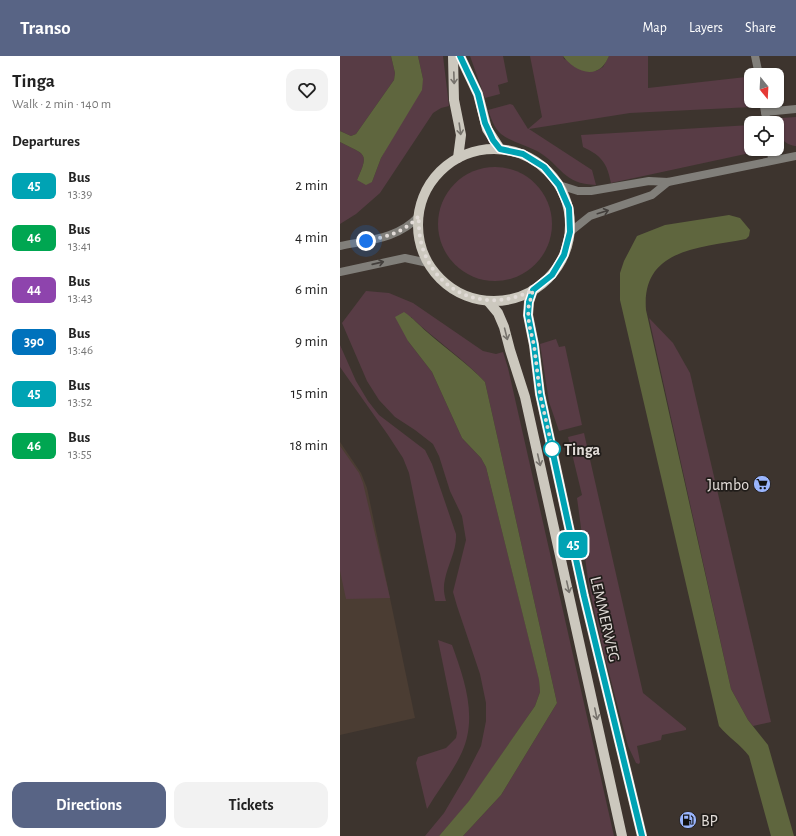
<!DOCTYPE html>
<meta charset="utf-8">
<style>
:root{--surface:#fff;--page:#f2f2f2;--text:#222;--muted:#767676;--accent:#586485}
body{margin:0;font-family:"Alegreya Sans",sans-serif;background:var(--page);color:var(--text);height:100vh;display:flex;flex-direction:column;font-size:15px;white-space:nowrap}
*{box-sizing:border-box;margin:0}
p{font-size:13px;color:var(--muted)}
.icon{flex:none;width:22px;height:22px;fill:none;stroke:currentColor;stroke-width:2;stroke-linecap:round;stroke-linejoin:round}
.map{position:relative;flex:1;overflow:hidden}
.panel{display:flex;flex-direction:column;background:var(--surface);width:340px}
.panel>*{flex:none}
.badge{padding:0 8px;border-radius:6px;font-size:14px;line-height:26px}
.needle{width:26px;rotate:162deg}
.fabs{position:absolute;left:404px;top:12px;display:grid;gap:8px}
.fabs a{display:grid;place-items:center;width:40px;height:40px;border-radius:8px;background:var(--surface);box-shadow:0 1px 3px #0004;font-size:20px}
.you{position:absolute;width:20px;height:20px;margin:-10px;border:3px solid #fff;border-radius:50%;background:#1a73e8;box-shadow:0 0 0 6px #1a73e833}
.map>.badge{position:absolute;translate:-50% -50%;box-shadow:0 0 0 2px #fff}
h2{padding:0 12px;font-size:15px;line-height:36px}
.round{display:grid;place-items:center;flex:none;width:42px;height:42px;border-radius:12px;background:var(--page)}
.overview{display:flex;align-items:center;justify-content:space-between;height:68px;padding:0 12px}
h1{font-size:19px;font-weight:700;line-height:30px}
.action{display:flex;gap:8px;margin-top:auto;padding:8px 12px}
.action a{flex:1;height:46px;border-radius:12px;background:var(--accent);color:#fff;font-size:16px;font-weight:700;line-height:46px;text-align:center}
.action a+a{background:var(--page);color:var(--text)}
ul{padding:0;list-style:none}
li{display:flex;align-items:center;gap:12px;height:52px;padding:0 12px}
li div{flex:1}
li b{display:block;font-size:15px}
li em{font-style:normal}
li .badge{min-width:44px;font-weight:700;text-align:center}
header{display:flex;align-items:center;gap:24px;box-sizing:border-box;height:56px;padding:0 20px;background:var(--accent);color:#fff}
header strong{font-size:19px}
nav{display:flex;gap:22px;margin-inline-start:auto;font-size:14px}
main{display:flex;flex:1;min-height:0}
.map>svg:first-child{display:block}
</style>
<header>
<strong>Transo</strong>
<nav><a>Map</a><a>Layers</a><a>Share</a></nav>
</header>
<main>
<section class="panel">
<div class="overview"><div><h1>Tinga</h1><p>Walk · 2 min · 140 m</p></div><a class="round"><svg class="icon" aria-label="heart" viewBox="0 0 24 24"><path d="M12 20l-8-8c-3-5 5-10 8-4 3-6 11-1 8 4z"/></svg></a></div>
<h2>Departures</h2>
<ul>
<li><span class="badge" style="background:#00a3b4;color:#fff">45</span><div><b>Bus</b><p>13:39</p></div><em>2 min</em></li>
<li><span class="badge" style="background:#00a651;color:#fff">46</span><div><b>Bus</b><p>13:41</p></div><em>4 min</em></li>
<li><span class="badge" style="background:#8e44ad;color:#fff">44</span><div><b>Bus</b><p>13:43</p></div><em>6 min</em></li>
<li><span class="badge" style="background:#0072bc;color:#fff">390</span><div><b>Bus</b><p>13:46</p></div><em>9 min</em></li>
<li><span class="badge" style="background:#00a3b4;color:#fff">45</span><div><b>Bus</b><p>13:52</p></div><em>15 min</em></li>
<li><span class="badge" style="background:#00a651;color:#fff">46</span><div><b>Bus</b><p>13:55</p></div><em>18 min</em></li>
</ul>
<div class="action"><a>Directions</a><a>Tickets</a></div>
</section>
<div class="map">
<svg width="456" height="780" viewBox="0 0 456 780">
<rect width="100%" height="100%" fill="#3d342e"/>
<!-- built -->
<path fill="#4b3d33" d="M0 386 21 417 27 432 75 662 0 679Z"/>
<!-- green -->
<g fill="#583c45">
<path d="M0 0H51L55 17 54 24 16 78 11 80 0 75Z"/>
<path d="M78 0H103L109 50 101 52 93 57 40 137 16 158 0 168V86C25 99 30 96 17 124L32 126 41 102 83 23Z"/>
<path d="M130 0H163L168 26 158 29 160 38 145 42Z"/>
<path d="M190 0H223L224 3 256 15 263 11 269 0H308V32L406 21 412 51 290 57 189 73 252 114 256 129C222 128 222 109 197 95 185 89 171 86 161 78 154 72 151 62 148 54L170 48 173 49 188 73 202 61Z"/>
<path d="M456 61V90H455C442 88 434 76 438 64L442 62Z"/>
<path d="M411 69V93H416L410 97 271 127C267 107 262 100 243 91L241 79Z"/>
<circle cx="155" cy="168" r="57"/>
<path d="M26 235 49 237 73 247 143 295 156 298 163 296 168 312 274 780H123L161 739 217 647 145 326C123 302 95 284 71 261L68 285 92 316 122 382 141 402 146 411 199 623 200 636 195 650 129 746 99 780H85L104 757 124 723 141 690 146 665V647L140 618 117 550 113 536 126 484 122 460 110 435 99 400 93 388 75 374 55 361 39 344 27 325 2 267Z"/>
<path d="M309 262 333 287 350 317 431 666 413 670 408 664 391 633Z"/>
<path d="M216 283 219 291 225 290 242 369 219 375 209 346 200 288Z"/>
<path d="M0 289 16 325 28 345 39 359 85 394 92 408 116 478C117 494 108 508 105 523 103 531 104 538 106 545H95L69 417 63 402 48 379 0 311Z"/>
<path d="M244 377 303 637 346 672V674L322 679 321 684 297 690 300 706 299 708 296 707 288 690 263 594 249 531 237 442 242 439 228 381Z"/>
<path d="M0 390 19 417 23 427 50 542 6 543 0 515Z"/>
<path d="M98 584 112 589C124 622 138 661 122 696 113 716 98 734 87 753L76 707 78 701 106 692 116 682 117 677Z"/>
</g>
<!-- water -->
<g fill="#5f663e">
<path d="M51 0H78L83 23 82 34 41 102 32 126 26 129 17 124C30 96 25 99 0 86V75L11 80 16 78 54 24 55 17Z"/>
<path d="M223 0H269C267 4 265 8 262 11 249 23 231 11 223 0Z"/>
<path d="M389 159 400 162 410 174 409 180 406 183C361 192 301 192 306 254L391 633 408 664 428 689 454 780H431L409 700C401 689 388 681 379 670L280 244V217L284 205 297 180 325 169Z"/>
<path d="M64 256C73 262 79 269 87 276 106 293 127 307 145 326L217 647 161 739 123 780H99L129 745 195 650 200 636 199 624 146 411 141 402 122 382 92 316 68 285 55 261Z"/>
</g>
<g fill="none" stroke-linecap="round" stroke-linejoin="round">
<!-- minor -->
<g stroke="#817f7a" stroke-width="8">
<path d="M415 0 419 19"/>
<path d="M423 45 427 67"/>
<path d="M425 56 456 53"/>
<path d="M431 93 432 104"/>
</g>
<!-- tertiary -->
<g stroke="#817f7a" stroke-width="8">
<path d="M219 129 238 135H251L309 125 328 126 456 100"/>
<path d="M230 176 250 160 312 139 328 126"/>
<path d="M0 190C29 184 58 183 79 160"/>
<path d="M0 216 65 202 88 207"/>
</g>
<!-- primary -->
<g stroke="#ccc8be" stroke-width="10">
<path d="M113 0 114 44 121 79 118 102"/>
<path d="M120 0 138 38 147 73 160 93"/>
<circle cx="154" cy="169" r="76"/>
<path d="M193 234 189 246 188 259 194 289 200 338 244 540 302 780"/>
<path d="M148 245 158 257 164 271 170 294 185 341 282 780"/>
</g>
</g>
<!-- one-way arrows -->
<defs><path id="oneway-shaft" d="M-6 0H5M1.5-3L5.5 0L1.5 3" fill="none" stroke-width="1.6" stroke-linecap="round" stroke-linejoin="round"/></defs>
<g stroke="#76726c">
<use href="#oneway-shaft" transform="translate(114 22) rotate(88)"/>
<use href="#oneway-shaft" transform="translate(120 73) rotate(82)"/>
<use href="#oneway-shaft" transform="translate(166 278) rotate(76)"/>
<use href="#oneway-shaft" transform="translate(199 404) rotate(77)"/>
<use href="#oneway-shaft" transform="translate(228 531) rotate(77)"/>
<use href="#oneway-shaft" transform="translate(256 658) rotate(78)"/>
</g>
<g stroke="#433f3c">
<use href="#oneway-shaft" transform="translate(263 156) rotate(-17)"/>
<use href="#oneway-shaft" transform="translate(38 207) rotate(-13)"/>
</g>
<g fill="none" stroke-linecap="round" stroke-linejoin="round">
<defs>
<path id="line" d="M120 0 138 38 145 67 153 84 160 93 183 98 204 111 219 129 229 152 230 176 224 199 212 219 193 234 189 246 188 259 194 289 200 338 244 540 302 780"/>
</defs>
<!-- line casing -->
<use href="#line" stroke="#fff" stroke-width="9"/>
<!-- line -->
<use href="#line" stroke="#00a3b4" stroke-width="6"/>
<!-- walk -->
<path stroke="#e2dcd8" stroke-width="4" stroke-dasharray="0 7.2" d="M26 185C48 180 63 177 79 160 75 225 136 264 193 234L188 253 189 268 194 289 200 338 214 400 212 393"/>
</g>
<!-- icons -->
<defs>
<symbol id="supermarket-disc" viewBox="-11 -11 22 22"><circle r="9.5" fill="#9ab5fd" stroke="#211d1a"/><path d="M-6-5.5h2.5l.6 2H6L4.5 2H-2.5L-4.4-4H-6ZM-1.5 3.2a1.3 1.3 0 1 0 .1 0ZM3 3.2a1.3 1.3 0 1 0 .1 0Z" fill="#111"/></symbol>
<symbol id="fuel-disc" viewBox="-11 -11 22 22"><circle r="9.5" fill="#9ab5fd" stroke="#211d1a"/><path d="M-5.5-6h7V0h2V4h1.3V-2.5L3-4.5l.8-.8L6-3V5H2.5V1h-1V6h-7ZM-4.2-4.7v3.2H.2V-4.7Z" fill="#111"/></symbol>
</defs>
<g fill-rule="evenodd">
<use href="#supermarket-disc" x="412" y="418" width="20" height="20"/>
<use href="#fuel-disc" x="338" y="754" width="20" height="20"/>
</g>
<!-- markers -->
<circle fill="#fff" stroke="#00a3b4" stroke-width="2" cx="212" cy="393" r="8"/>
<g text-anchor="middle" stroke-width="3.5" stroke-linejoin="round" paint-order="stroke">
<!-- stop labels -->
<g font-size="16" font-weight="bold" fill="#e2dcd8" stroke="#211d1a" text-anchor="start">
<text x="224" y="399">Tinga</text>
</g>
<!-- poi labels -->
<g font-size="16" fill="#e2dcd8" stroke="#211d1a" text-anchor="end">
<text x="409" y="434">Jumbo</text>
<text x="361" y="770" text-anchor="start">BP</text>
</g>
<!-- street labels -->
<g font-size="16" fill="#e2dcd8" stroke="#211d1a">
<text transform="translate(266 563) rotate(77)" y="6">LEMMERWEG</text>
</g>
</g>
</svg>
<div class="fabs">
<a><svg class="needle" viewBox="-14 -14 28 28"><path d="M0-13l5 13h-10z" fill="#e53935"/><path d="M0 13l5-13h-10z" fill="#767676"/></svg></a>
<a><svg class="icon" aria-label="locate" viewBox="0 0 24 24"><circle cx="12" cy="12" r="6"/><path d="M12 2v4M12 18v4M2 12h4M18 12h4"/></svg></a>
</div>
<div class="you" style="left:26px;top:185px"></div>
<b class="badge" style="left:233px;top:489px;background:#00a3b4;color:#fff">45</b>
</div>
</main>
